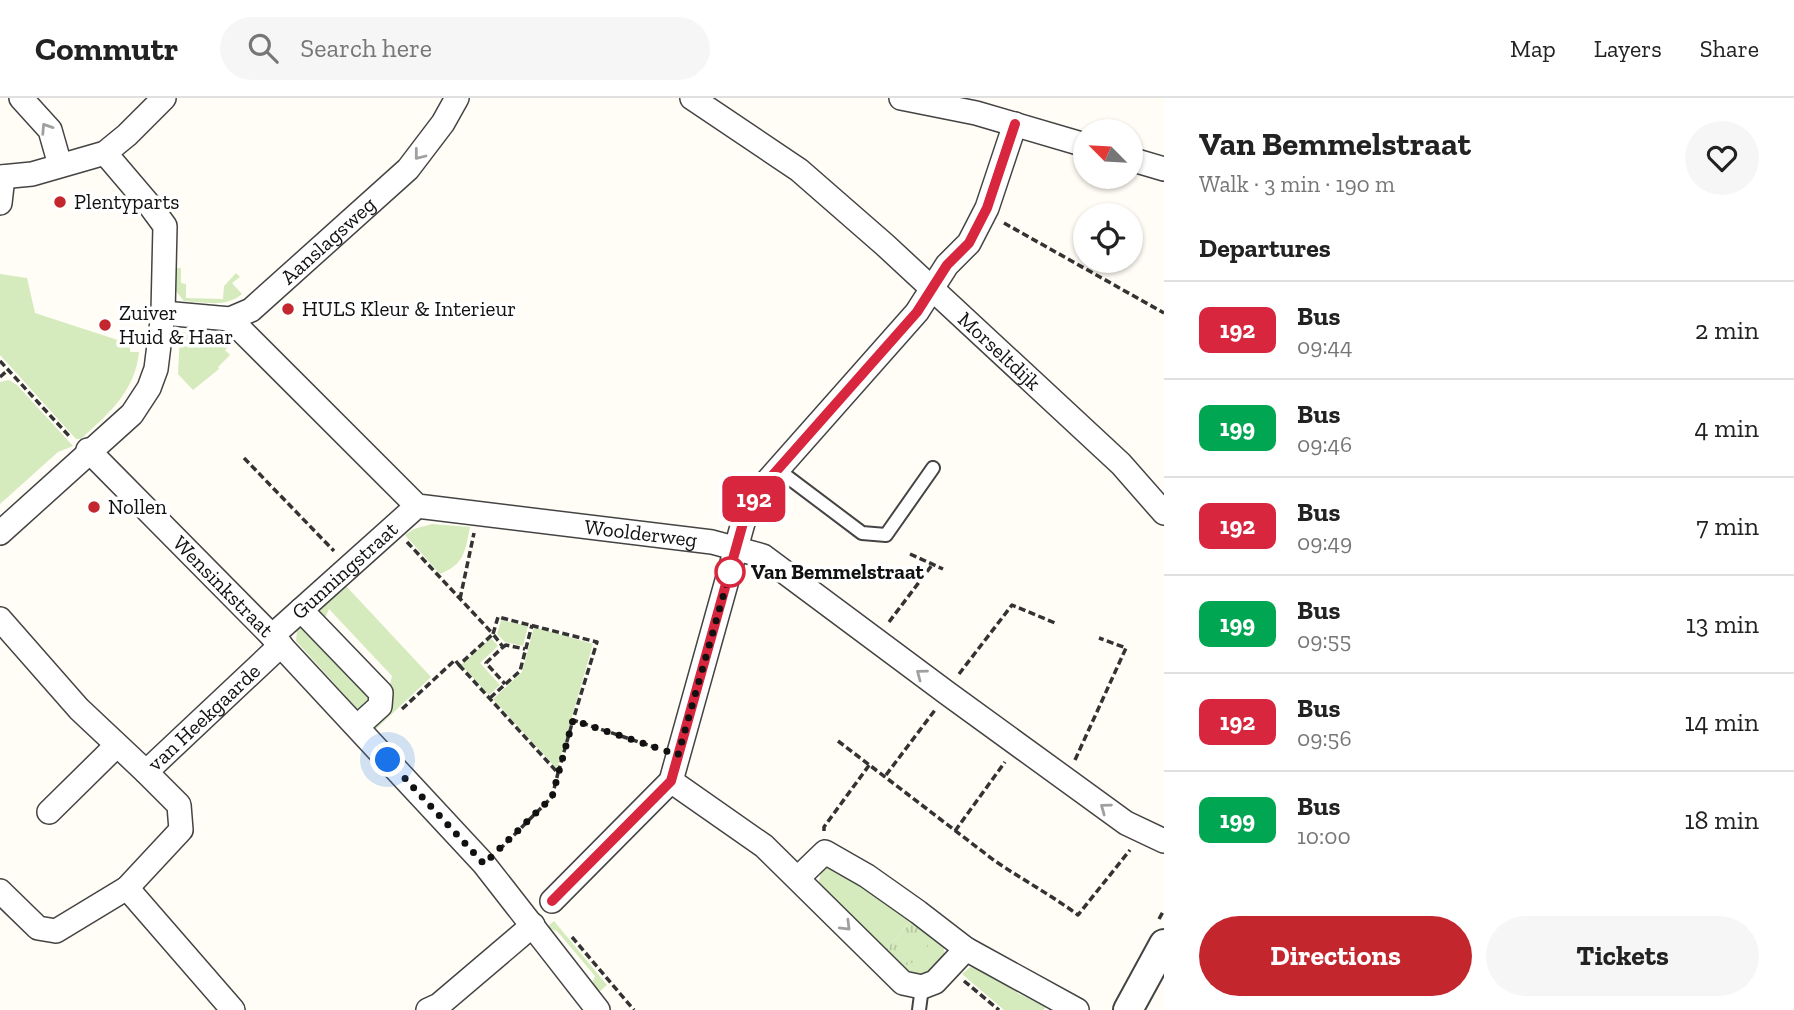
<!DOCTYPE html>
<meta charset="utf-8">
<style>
:root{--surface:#fff;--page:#f6f6f6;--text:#222;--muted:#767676;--line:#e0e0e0;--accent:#c4262e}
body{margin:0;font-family:"Zilla Slab",serif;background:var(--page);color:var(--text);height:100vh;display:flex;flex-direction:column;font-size:26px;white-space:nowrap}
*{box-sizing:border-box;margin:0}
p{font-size:23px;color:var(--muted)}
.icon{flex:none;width:38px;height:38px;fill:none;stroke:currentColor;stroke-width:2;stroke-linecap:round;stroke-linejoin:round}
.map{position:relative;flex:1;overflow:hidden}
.side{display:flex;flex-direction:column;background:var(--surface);width:630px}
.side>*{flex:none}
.badge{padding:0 14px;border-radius:10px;font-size:24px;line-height:46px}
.needle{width:46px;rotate:294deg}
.fabs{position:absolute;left:1073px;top:21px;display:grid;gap:14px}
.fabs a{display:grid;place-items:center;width:70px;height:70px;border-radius:50%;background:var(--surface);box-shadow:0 2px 5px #0004;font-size:35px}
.you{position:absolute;width:35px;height:35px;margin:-18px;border:5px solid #fff;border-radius:50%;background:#1a73e8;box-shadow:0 0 0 10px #1a73e833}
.map>.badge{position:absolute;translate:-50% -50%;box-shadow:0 0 0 4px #fff}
h2{padding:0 35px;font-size:26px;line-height:63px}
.round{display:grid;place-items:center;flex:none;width:74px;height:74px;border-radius:37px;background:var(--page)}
.headline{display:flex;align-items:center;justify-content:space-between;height:119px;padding:0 35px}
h1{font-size:33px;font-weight:700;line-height:52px}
.primary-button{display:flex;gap:14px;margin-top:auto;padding:14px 35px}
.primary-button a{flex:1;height:80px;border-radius:42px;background:var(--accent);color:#fff;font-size:28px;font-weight:700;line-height:80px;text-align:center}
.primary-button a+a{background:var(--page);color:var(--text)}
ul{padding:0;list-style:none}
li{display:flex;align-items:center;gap:21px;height:98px;padding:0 35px;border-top:2px solid var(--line)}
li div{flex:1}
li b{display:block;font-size:26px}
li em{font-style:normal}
li .badge{min-width:77px;font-weight:700;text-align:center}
header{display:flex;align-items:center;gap:42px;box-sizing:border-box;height:98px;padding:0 35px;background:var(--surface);border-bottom:2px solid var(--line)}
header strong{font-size:33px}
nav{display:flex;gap:38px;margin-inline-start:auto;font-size:24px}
.search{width:490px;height:63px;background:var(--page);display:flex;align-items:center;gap:18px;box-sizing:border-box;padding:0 24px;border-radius:38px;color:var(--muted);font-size:26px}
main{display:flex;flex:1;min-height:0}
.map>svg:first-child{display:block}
</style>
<header>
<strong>Commutr</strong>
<div class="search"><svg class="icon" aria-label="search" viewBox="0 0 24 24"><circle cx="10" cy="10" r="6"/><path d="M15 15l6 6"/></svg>Search here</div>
<nav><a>Map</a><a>Layers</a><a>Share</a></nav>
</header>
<main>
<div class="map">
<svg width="1164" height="912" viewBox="0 0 1164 912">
<defs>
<pattern id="park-tufts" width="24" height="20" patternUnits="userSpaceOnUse" patternTransform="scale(1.75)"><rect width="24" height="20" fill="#d5ebbd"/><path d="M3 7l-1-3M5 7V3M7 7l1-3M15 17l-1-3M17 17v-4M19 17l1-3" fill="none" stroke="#b6c8a1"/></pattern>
</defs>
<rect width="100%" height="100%" fill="#fffdf5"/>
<!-- grass -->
<g fill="#d5ebbd">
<path d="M176 170H181V185L186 186V200L223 201 224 188 236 175 240 179 232 185 242 196C226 210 204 204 184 203L175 192Z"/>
<path d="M0 176 27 180 35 215 130 246V254H139C135 294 108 316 81 341H76L0 257Z"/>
<path d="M180 234 221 236 232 245 225 252 230 257 218 269 219 271 193 292 178 276Z"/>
<path d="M9 282 17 287 73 348 58 354 0 406V284Z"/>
<path d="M432 426 470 429C465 453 465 466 440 476L405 437 414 431Z"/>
<path d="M346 488 431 579 376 631 370 624 384 611 392 578 329 511 322 527 314 518Z"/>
<path d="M501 522 528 528 523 548 505 544 497 536Z"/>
<path d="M304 526 373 603 361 615 296 543 297 532Z"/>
<path d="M534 529 593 546 557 671 493 601 522 574Z"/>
<path d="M491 540 498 548 480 565 500 587 489 597 461 567Z"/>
<path d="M833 766 913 820 884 854 818 789 821 773Z"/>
<path d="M554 823 607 887 599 894 592 886 595 878 557 833 546 830Z"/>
<path d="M931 835C935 838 941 842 943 847 950 864 926 879 912 879L898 869Z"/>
<path d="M970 869 987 873 1019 896 1046 909 1043 912H1004L962 876Z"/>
</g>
<!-- park -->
<path fill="url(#park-tufts)" d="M913 820 931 835C927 858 921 864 898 869L884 854Z"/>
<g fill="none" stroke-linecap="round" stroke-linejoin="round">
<defs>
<g id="service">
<path d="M777 371 862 435 886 437 933 370"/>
<path d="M919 912 922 889"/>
</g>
<g id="minor">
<path d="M21 0 50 32 60 67"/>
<path id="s1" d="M692 0 799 72 885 147 1121 366 1164 415"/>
<path d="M901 0 976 15 1085 47"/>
<path d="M1130 61 1164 71"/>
<path d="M0 79 32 76 105 55 127 37 164 0"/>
<path d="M0 105 3 79"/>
<path id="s2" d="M163 215 230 221 251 212 408 71 443 25 457 0"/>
<path id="s3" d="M230 221 417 408 712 444 763 458 947 595 1126 725 1164 743"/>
<path id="s4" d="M88 352 272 538 484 766 598 912"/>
<path d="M0 435 132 316 149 290 156 271 163 215 165 128 151 109 105 55"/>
<path d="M301 512 381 595 380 608 358 628"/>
<path d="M0 521 79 611 146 674"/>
<path id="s5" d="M272 538 417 408"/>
<path d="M671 683 764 748 903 885 922 889 935 884 966 851"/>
<path d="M49 714 117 647"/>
<path d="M798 780 825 754 867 778 918 814 966 851 1077 912"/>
<path d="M127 790 233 912"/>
<path id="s6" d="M0 793 38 830 56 833 127 790 181 732 179 707 146 674 281 547"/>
<path d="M552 803 671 683 743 425 756 396 917 214 947 167 969 145 987 110 1015 26"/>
<path d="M428 912 439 907 533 827"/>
</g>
<path id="tertiary" d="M1128 912 1164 846"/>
</defs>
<!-- service casing -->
<use href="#service" stroke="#444" stroke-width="16"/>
<!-- minor casing -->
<use href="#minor" stroke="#444" stroke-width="26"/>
<!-- tertiary casing -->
<use href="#tertiary" stroke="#444" stroke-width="32"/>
<!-- path -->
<g stroke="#333" stroke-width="3.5" stroke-dasharray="7 3.5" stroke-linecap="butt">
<path d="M1004 125 1164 215"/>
<path d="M0 263 70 339"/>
<path d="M0 279 8 272"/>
<path d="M244 360 334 453"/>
<path d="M407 444 493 536 498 519 597 544 573 622 660 651"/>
<path d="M910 456 943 471"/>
<path d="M460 501 474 435"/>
<path d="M889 524 932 467"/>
<path d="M503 549 506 547 525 551"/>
<path d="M459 567 558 675 573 622"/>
<path d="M959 576 1012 507 1055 525"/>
<path d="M490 600 520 573 532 527"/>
<path d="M402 611 455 562 459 567 493 536 503 549 486 565 505 586"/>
<path d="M838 643 995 763C1023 782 1051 797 1078 817L1130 752"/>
<path d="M1075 662 1126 550 1099 540"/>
<path d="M886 677 935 612"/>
<path d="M824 733V729L870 666"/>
<path d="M955 733 1005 664"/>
<path d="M499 752 552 699 558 675"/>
<path d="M1159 821 1164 812"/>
<path d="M572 839 634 912"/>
<path d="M964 883 999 912"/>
</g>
<!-- service -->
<use href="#service" stroke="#fff" stroke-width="12"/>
<!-- minor -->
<use href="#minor" stroke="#fff" stroke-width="23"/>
<!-- tertiary -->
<use href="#tertiary" stroke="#fff" stroke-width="28"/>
</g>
<!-- one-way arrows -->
<defs><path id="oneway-chevron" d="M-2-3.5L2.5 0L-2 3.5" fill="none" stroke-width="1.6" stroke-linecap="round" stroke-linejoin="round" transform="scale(1.75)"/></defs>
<g stroke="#a0a0a0">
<use href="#oneway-chevron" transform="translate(46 30) rotate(-123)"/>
<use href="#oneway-chevron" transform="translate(419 57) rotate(128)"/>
<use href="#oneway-chevron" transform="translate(921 576) rotate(-143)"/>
<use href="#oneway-chevron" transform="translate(1105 710) rotate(-144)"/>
<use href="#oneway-chevron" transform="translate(846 828) rotate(45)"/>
</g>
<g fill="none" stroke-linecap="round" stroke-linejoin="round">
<defs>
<path id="line" d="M552 803 671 683 743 425 756 396 917 214 947 167 969 145 987 110 1015 26"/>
</defs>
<!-- line casing -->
<use href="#line" stroke="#fff" stroke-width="16"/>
<!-- line -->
<use href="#line" stroke="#d7263d" stroke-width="10"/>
<!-- walk -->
<path stroke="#111" stroke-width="7" stroke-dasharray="0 12.6" d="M388 662 484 766 552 699 573 622 678 657 730 474"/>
</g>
<!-- markers -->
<g fill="#c4262e" stroke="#fff" stroke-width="2.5">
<circle cx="60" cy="104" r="7"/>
<circle cx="288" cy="211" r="7"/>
<circle cx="105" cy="227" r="7"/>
<circle cx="94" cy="409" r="7"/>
</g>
<circle fill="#fff" stroke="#d7263d" stroke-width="3.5" cx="730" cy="474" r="14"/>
<g text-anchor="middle" stroke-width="7" stroke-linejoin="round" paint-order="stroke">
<!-- poi labels -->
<g font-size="21" fill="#111" stroke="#fff" text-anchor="start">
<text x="74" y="111">Plentyparts</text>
<text x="302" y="218">HULS Kleur &amp; Interieur</text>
<text x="119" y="222">Zuiver<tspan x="119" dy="24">Huid &amp; Haar</tspan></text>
<text x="108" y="416">Nollen</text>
</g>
<!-- street labels -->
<g font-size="21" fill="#111" stroke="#fff">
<text dy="7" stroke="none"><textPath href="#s2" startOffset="194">Aanslagsweg</textPath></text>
<text dy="7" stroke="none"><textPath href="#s1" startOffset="399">Morseltdijk</textPath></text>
<text dy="7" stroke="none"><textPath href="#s3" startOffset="490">Woolderweg</textPath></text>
<text dy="7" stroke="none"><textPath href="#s5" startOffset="98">Gunningstraat</textPath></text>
<text dy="7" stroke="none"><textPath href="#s4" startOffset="192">Wensinkstraat</textPath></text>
<text dy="7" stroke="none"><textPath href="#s6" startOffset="385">van Heekgaarde</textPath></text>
</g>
<!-- stop labels -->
<g font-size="21" font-weight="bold" fill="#111" stroke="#fff" text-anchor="start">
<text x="751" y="481">Van Bemmelstraat</text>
</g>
</g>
</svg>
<div class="fabs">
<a><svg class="needle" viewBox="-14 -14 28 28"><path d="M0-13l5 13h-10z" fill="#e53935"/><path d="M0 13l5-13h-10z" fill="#767676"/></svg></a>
<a><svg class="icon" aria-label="locate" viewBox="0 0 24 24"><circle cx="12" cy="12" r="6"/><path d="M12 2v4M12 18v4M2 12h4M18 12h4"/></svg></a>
</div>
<div class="you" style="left:388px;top:662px"></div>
<b class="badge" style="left:754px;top:401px;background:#d7263d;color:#fff">192</b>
</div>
<section class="side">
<div class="headline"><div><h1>Van Bemmelstraat</h1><p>Walk · 3 min · 190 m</p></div><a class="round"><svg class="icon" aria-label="heart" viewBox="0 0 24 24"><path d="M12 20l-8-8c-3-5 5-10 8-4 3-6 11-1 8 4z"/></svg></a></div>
<h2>Departures</h2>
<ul>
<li><span class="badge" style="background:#d7263d;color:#fff">192</span><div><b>Bus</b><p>09:44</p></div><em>2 min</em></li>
<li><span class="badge" style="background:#00a651;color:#fff">199</span><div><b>Bus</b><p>09:46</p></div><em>4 min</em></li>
<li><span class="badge" style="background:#d7263d;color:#fff">192</span><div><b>Bus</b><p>09:49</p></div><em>7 min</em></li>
<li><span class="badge" style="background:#00a651;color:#fff">199</span><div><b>Bus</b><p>09:55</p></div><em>13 min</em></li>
<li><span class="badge" style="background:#d7263d;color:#fff">192</span><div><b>Bus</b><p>09:56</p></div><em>14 min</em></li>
<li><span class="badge" style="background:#00a651;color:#fff">199</span><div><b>Bus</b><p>10:00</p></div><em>18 min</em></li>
</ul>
<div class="primary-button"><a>Directions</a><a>Tickets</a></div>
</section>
</main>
